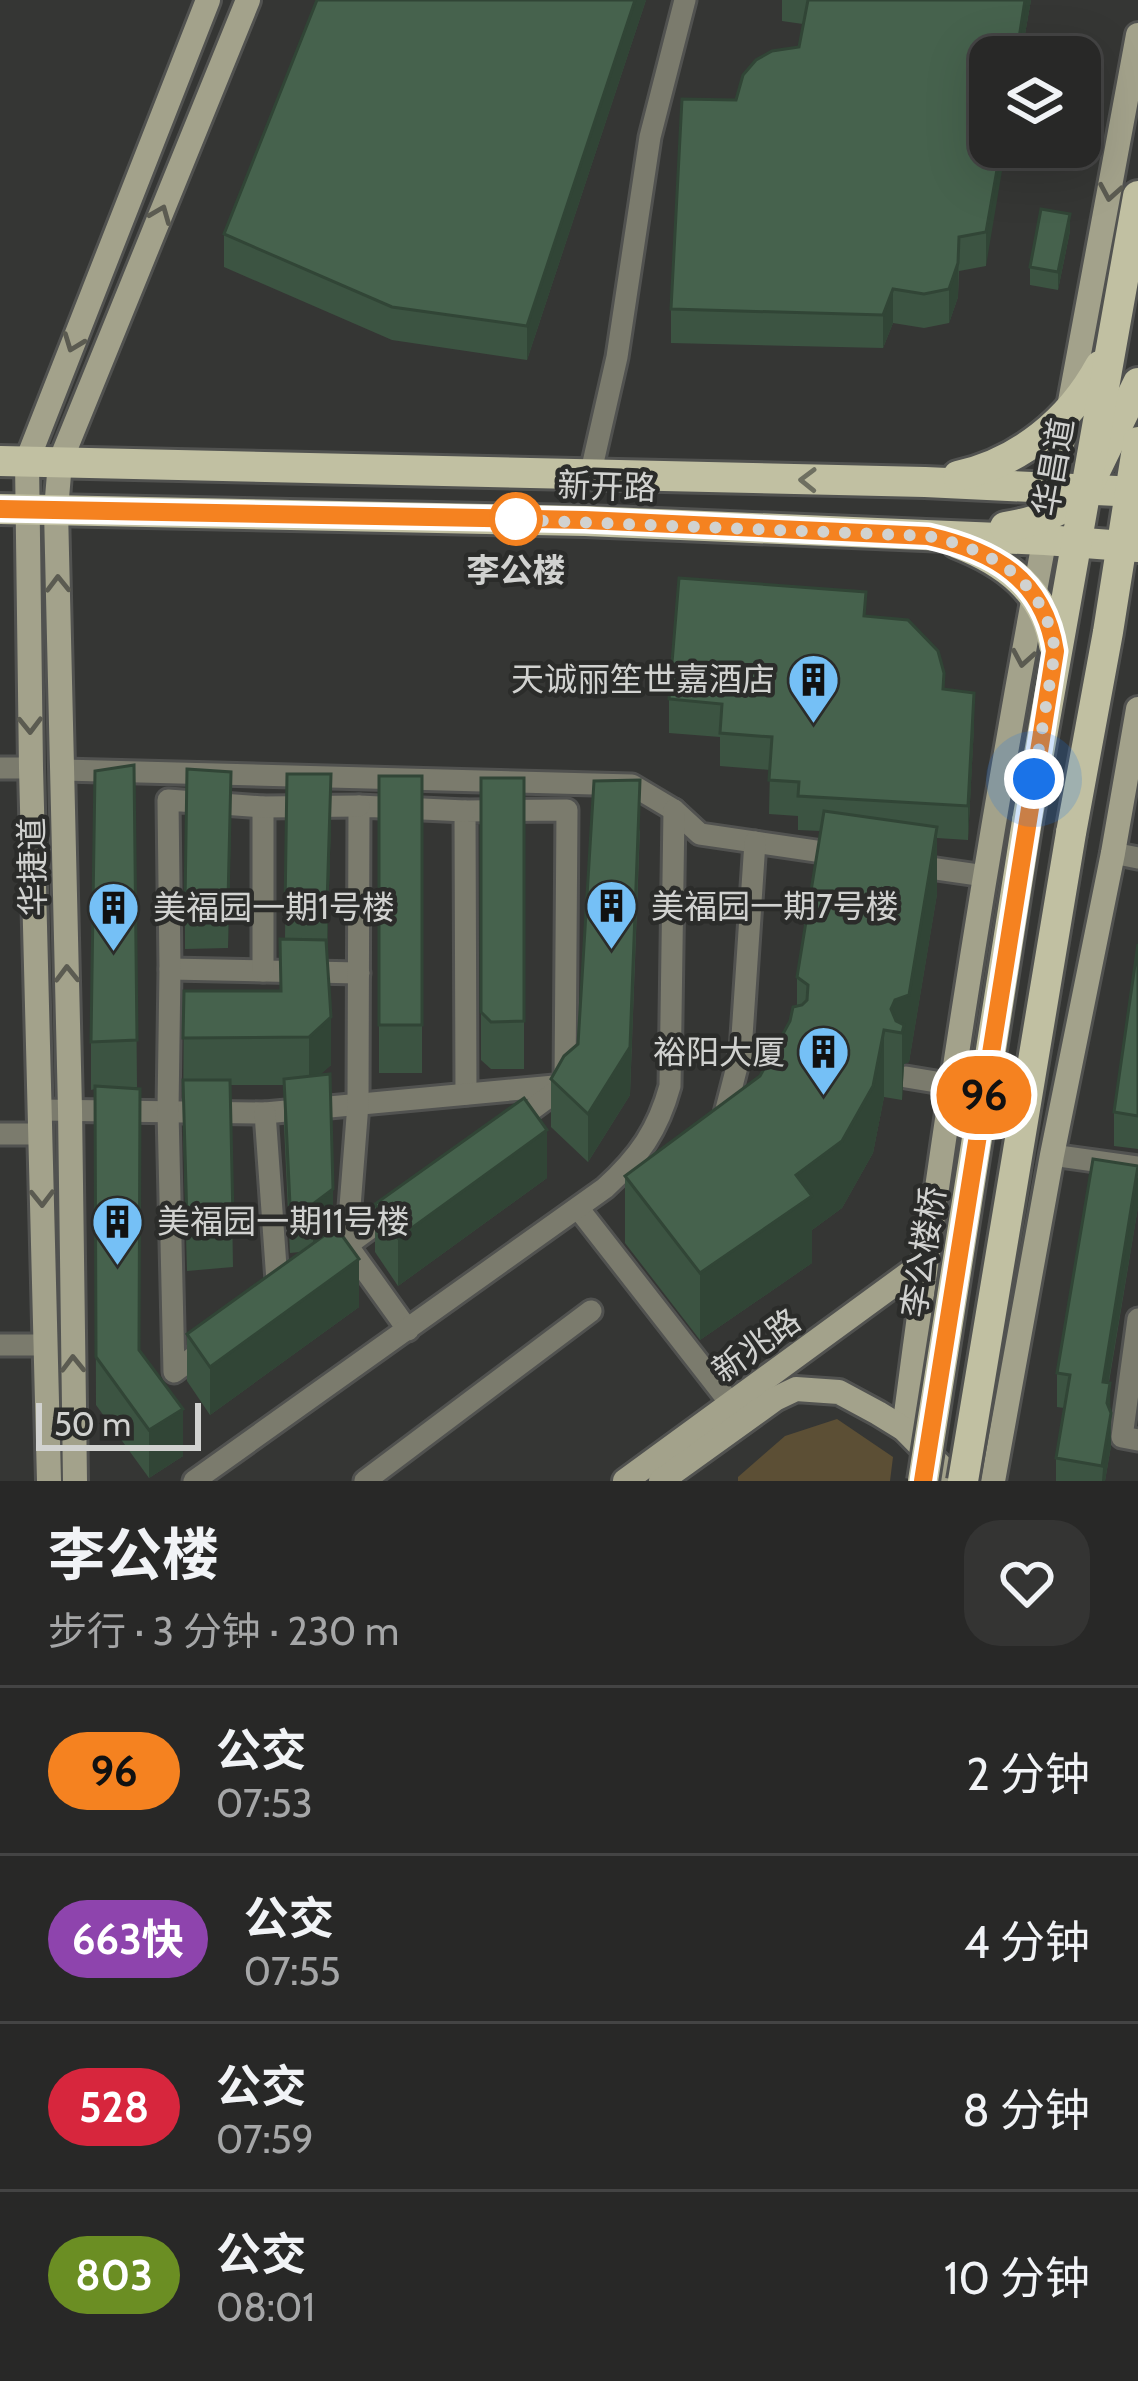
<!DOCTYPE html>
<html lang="zh">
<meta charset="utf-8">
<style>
:root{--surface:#282827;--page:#343433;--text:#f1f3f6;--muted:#a5a6a7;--line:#444}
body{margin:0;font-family:Cabin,"Noto Sans SC",sans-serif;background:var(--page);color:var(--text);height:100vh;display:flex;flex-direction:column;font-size:45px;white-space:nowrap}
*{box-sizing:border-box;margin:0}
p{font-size:39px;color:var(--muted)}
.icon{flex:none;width:66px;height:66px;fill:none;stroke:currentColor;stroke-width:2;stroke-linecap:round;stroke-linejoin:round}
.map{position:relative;height:1481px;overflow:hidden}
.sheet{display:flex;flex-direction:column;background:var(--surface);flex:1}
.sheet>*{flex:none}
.badge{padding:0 24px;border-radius:39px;font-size:42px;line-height:78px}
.tools{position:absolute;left:969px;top:36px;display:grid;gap:24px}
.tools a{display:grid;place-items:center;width:132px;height:132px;border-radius:24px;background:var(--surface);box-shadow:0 12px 48px #0002,0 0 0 3px var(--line);font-size:60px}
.scale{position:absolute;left:36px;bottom:30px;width:165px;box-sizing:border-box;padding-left:12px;border:6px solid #d1d2d0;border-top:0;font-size:33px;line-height:42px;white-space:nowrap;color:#d1d2d0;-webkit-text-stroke:9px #2b2c2a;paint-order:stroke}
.you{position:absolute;width:60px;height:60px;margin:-30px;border:9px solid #fff;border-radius:50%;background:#1a73e8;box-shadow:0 0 0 18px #1a73e833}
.map>.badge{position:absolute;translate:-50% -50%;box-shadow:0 0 0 6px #fff}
.round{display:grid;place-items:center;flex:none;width:126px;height:126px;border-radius:36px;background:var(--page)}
.head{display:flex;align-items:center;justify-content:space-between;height:204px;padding:0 48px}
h1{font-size:57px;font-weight:700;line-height:90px}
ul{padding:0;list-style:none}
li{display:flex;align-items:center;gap:36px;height:168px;padding:0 48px;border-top:3px solid var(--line)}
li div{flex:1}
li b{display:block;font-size:45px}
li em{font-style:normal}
li .badge{min-width:132px;font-weight:700;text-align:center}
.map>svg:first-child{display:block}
</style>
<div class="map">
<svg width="1138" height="1481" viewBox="0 0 1138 1481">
<rect width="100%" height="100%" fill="#353634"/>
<!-- green -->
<path fill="#5c4f35" d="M837 1419 893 1457 890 1481H738V1477L785 1436Z"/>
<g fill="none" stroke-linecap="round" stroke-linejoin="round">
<defs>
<g id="street">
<path d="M590 476 617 357 650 137 685 0"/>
<path d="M0 768H31"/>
<path d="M63 770 632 785 674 810 700 834 843 855"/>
<path d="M1113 853 1138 858"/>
<path d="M909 865 985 876"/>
<path d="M170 969 359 973"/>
<path d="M263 971V807"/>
<path d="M741 1051 795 1059"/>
<path d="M906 1077 954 1085"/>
<path d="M466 1094 465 811 567 810 565 1085"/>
<path d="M40 1110 265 1113 565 1085"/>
<path d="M265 1113 278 1295"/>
<path d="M512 1124 565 1085"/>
<path d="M722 1125 741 1051 755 842"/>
<path d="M0 1134H40"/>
<path d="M1052 1155 1138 1167"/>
<path d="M578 1208 731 1404"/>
<path d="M328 1259 395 1210"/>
<path d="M1138 1319 1122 1437 1138 1440"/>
<path d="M408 1330 347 1245 358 1104 359 806 465 811"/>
<path d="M0 1345H45"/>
<path d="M206 1348 174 1372 168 1111 170 969 168 800 263 807 359 806"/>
<path d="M194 1481 605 1188C639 1157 658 1130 670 1086L674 810"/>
<path d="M365 1481 591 1311"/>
</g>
<g id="secondary">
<path d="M904 1429C940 1151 983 872 1034 596 1068 409 1104 222 1138 35"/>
<path d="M49 1481 31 768 27 461 208 0"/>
<path d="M75 1481 70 1109 56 510 60 462 248 0"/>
<path d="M625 1481 926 1261"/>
<path d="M661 1481 775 1399 796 1389 839 1392 878 1413 904 1429 955 1481"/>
<path d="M993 1481 1052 1155 1113 853 1138 709"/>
</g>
<g id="primary">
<path d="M0 461 925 482 1138 492"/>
<path d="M958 476C1020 462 1070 421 1100 366"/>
<path d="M0 509 585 521 1045 540 1138 547"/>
<path d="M1005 527C1037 522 1063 512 1086 490L1138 383"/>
<path d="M957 543C1006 562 1045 591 1054 645"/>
<path d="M1027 821 1138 196"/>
<path d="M1071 833 1108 632 1138 442"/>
</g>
</defs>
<!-- street casing -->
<use href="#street" stroke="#515250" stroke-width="27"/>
<!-- secondary casing -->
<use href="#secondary" stroke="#515250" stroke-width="30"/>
<!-- primary casing -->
<use href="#primary" stroke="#515250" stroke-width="36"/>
<!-- street -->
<use href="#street" stroke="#7b7b6d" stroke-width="21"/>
<!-- secondary -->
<use href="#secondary" stroke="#a3a28b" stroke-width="24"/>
<!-- primary -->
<use href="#primary" stroke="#c1c0a2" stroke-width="30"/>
<defs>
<g id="primary-bridge">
<path d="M923 1481 1027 821"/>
<path d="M963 1481 1071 833"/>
</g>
</defs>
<!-- primary-bridge casing -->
<use href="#primary-bridge" stroke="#515250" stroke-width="36" stroke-linecap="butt"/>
<!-- primary-bridge -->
<use href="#primary-bridge" stroke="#c1c0a2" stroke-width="30"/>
</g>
<!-- wall -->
<g fill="#3c5442">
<path d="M646 0 527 360 392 340 224 267V234Z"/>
<path d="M782 0H1031L1021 57H990L986 266 959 271 958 297 949 323 924 328 893 323 883 348 671 343V309L736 100 799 47 803 24 782 21Z"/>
<path d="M1070 231 1058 290 1030 285V267Z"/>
<path d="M866 617 944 689 974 726 968 840 937 838V894L909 1062 904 1064 902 1100 884 1097 873 1153 842 1208 812 1230V1263L700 1340 625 1243V1176L760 1076 797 1006V977L821 831 798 830V816L769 814 770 770 720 766V737L669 733V699Z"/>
<path d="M134 765 137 1087 124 1088 139 1350 183 1456 149 1478 96 1405 95 1089 91 1090V1042Z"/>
<path d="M287 774 331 821 327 952 331 1065 319 1075 333 1229 359 1307 210 1415 187 1381V1334L300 1252 290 1253 284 1126V1085H230L233 1267 187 1271 183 1128 184 991H280L285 939Z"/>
<rect x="379" y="776" width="43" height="297"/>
<path d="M481 778H524V1069H491L481 1060Z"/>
<path d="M231 820 228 948 185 949V902Z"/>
<path d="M640 828 630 1095 588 1162 551 1127V1079L578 1044Z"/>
<path d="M1138 944V1149L1114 1146V1112Z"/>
<path d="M547 1178 398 1286 375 1252V1204Z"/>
<path d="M1138 1207 1109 1382 1111 1446 1105 1481H1056V1458L1064 1408 1057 1407V1373Z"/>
</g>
<!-- shaded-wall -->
<g fill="#314536">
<path d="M635 0H646L527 360V326Z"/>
<path d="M1025 0H1031L1021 57H1016Z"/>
<path d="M1001 147H1006L986 266V232Z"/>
<path d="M1070 214V231L1058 290V272Z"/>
<path d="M959 237 958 297 949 323V289Z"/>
<path d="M893 289V323L883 348V315Z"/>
<path d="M974 693V726L968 840V806Z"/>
<path d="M231 772V820L228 948V901Z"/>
<path d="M331 774V821L327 952V904Z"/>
<path d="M640 780 630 1095 588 1162V1114Z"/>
<path d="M937 827V894L909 1062 904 1064 902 1100V1033L891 1031V1009Z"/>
<path d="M331 1017V1065L309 1085V1037Z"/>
<path d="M884 1030V1097L873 1153 842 1208 812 1230V1263L700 1340V1273L796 1175Z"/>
<path d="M547 1130V1178L398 1286V1238Z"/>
<path d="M1138 1173V1207L1103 1415V1382Z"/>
<path d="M333 1189V1237L313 1252V1204Z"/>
<path d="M359 1259V1307L210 1415V1367Z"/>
<path d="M1110 1383 1111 1446 1105 1481H1102Z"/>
<path d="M183 1409V1456L149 1478V1430Z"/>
</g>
<!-- building -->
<g fill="#46624d" stroke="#314536" stroke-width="3">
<path d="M317 0H635L527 326 392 307 224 234Z"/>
<path d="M808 0H1025L1016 57H990V147H1001L986 232 959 237 958 263 949 289 924 294 893 289 883 315 671 309 682 99 736 100 743 75 756 60 772 51 799 47Z"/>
<path d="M1041 209 1070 214 1058 272 1030 267Z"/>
<path d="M679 578 866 592 864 616 908 620 938 651 944 673 943 689 974 693 968 806 798 796 799 782 769 780 772 737 720 733 722 704 669 699Z"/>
<path d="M134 765 137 1040 91 1042 95 771Z"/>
<path d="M187 769 231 772 228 901 185 902Z"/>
<path d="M287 774H331L327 904H324V910L285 909Z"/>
<rect x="379" y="776" width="43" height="249"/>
<path d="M481 778H524V1021L491 1022 481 1012Z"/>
<path d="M640 780 630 1047 588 1114 551 1079 564 1056 578 1044 594 781Z"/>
<path d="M824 811 937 827 909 995 895 1000 891 1009 896 1021 904 1025 902 1033 884 1030 873 1086 842 1141 796 1175 812 1196 700 1273 625 1176 760 1076 790 1021 793 1007 802 1005 807 1000 808 985 797 977Z"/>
<path d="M280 939 326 940 331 1017 309 1037 183 1038 184 991H281Z"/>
<path d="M1138 944V1116L1114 1112Z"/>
<path d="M330 1074 333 1189 313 1204 290 1205 284 1079Z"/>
<path d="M183 1080H230L233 1220 187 1223Z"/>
<path d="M95 1086 140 1089 139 1350 183 1409 149 1430 96 1357Z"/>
<path d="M524 1098 547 1130 398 1238 375 1204Z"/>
<path d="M1093 1159 1138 1166 1103 1382 1110 1383 1107 1403 1111 1413 1102 1466 1056 1458 1070 1375 1057 1373Z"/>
<path d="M336 1227 359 1259 210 1367 187 1334Z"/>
</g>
<!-- one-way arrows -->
<defs><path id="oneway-chevron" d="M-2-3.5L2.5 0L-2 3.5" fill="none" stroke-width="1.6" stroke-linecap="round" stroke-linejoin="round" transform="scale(3)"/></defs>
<g stroke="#5b5b51">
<use href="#oneway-chevron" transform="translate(1110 192) rotate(100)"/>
<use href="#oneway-chevron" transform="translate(161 214) rotate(-68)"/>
<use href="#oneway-chevron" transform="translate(73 343) rotate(111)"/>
<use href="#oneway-chevron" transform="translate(58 584) rotate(-91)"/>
<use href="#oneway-chevron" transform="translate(1023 658) rotate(100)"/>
<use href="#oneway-chevron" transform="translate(30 725) rotate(89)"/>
<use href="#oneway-chevron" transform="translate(67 974) rotate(-91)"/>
<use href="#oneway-chevron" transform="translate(42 1198) rotate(89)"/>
<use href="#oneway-chevron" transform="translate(73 1364) rotate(-91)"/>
</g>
<use stroke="#6e6f60" href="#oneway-chevron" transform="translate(808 480) rotate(-179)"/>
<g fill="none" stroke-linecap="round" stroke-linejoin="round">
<defs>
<path id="line" d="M0 509 585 520 928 536C994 551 1044 579 1055 651L923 1481"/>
</defs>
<!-- line casing -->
<use href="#line" stroke="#fff" stroke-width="27"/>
<!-- line -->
<use href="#line" stroke="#f58220" stroke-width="18"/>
<!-- walk -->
<path stroke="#d1d2d0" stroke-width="12" stroke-dasharray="0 21.6" d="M516 519H497L928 536C994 551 1044 579 1055 651L1034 779"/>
</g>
<!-- icons -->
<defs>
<symbol id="building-pin" viewBox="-11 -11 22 30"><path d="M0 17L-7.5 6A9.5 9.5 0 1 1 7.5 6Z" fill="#75c0f6" stroke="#2b2c2a"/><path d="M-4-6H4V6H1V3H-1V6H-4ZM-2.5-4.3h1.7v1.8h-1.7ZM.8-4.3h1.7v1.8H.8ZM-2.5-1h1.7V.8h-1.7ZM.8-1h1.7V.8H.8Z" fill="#111"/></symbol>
</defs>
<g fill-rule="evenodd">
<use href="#building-pin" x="784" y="650" width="59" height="81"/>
<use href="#building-pin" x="582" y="876" width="59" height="81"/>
<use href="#building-pin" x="84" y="878" width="59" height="81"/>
<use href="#building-pin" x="794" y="1022" width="59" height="81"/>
<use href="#building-pin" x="88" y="1192" width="59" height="81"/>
</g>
<!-- markers -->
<circle fill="#fff" stroke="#f58220" stroke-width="6" cx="516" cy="519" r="24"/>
<g text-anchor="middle" stroke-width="9" stroke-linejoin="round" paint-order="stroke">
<!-- street labels -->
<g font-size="33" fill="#d1d2d0" stroke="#2b2c2a">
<text transform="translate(1053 467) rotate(-80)" y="12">华昌道</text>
<text transform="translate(607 486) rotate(2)" y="12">新开路</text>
<text transform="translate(32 867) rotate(-91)" y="12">华捷道</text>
<text transform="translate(923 1252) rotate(-81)" y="12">李公楼桥</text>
<text transform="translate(756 1345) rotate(-36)" y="12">新兆路</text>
</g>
<!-- stop labels -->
<g font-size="33" font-weight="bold" fill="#d1d2d0" stroke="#2b2c2a">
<text x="516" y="582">李公楼</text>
</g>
<!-- poi labels -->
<g font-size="33" fill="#d1d2d0" stroke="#2b2c2a" text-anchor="start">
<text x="775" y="691" text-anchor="end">天诚丽笙世嘉酒店</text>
<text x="651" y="918">美福园一期7号楼</text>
<text x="153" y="919">美福园一期1号楼</text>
<text x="785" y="1064" text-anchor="end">裕阳大厦</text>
<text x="157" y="1233">美福园一期11号楼</text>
</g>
</g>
</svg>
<div class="tools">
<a><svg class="icon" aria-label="layers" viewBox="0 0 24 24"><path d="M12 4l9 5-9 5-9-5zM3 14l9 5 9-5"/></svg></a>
</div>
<div class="scale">50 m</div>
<div class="you" style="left:1034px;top:779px"></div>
<b class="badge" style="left:984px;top:1095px;background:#f58220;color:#111">96</b>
</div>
<section class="sheet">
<div class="head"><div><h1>李公楼</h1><p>步行 · 3 分钟 · 230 m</p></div><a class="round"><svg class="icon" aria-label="heart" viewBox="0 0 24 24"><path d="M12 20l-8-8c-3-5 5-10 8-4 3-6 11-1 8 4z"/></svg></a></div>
<ul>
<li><span class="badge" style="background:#f58220;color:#111">96</span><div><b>公交</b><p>07:53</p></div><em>2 分钟</em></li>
<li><span class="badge" style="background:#8e44ad;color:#fff">663快</span><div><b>公交</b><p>07:55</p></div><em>4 分钟</em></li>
<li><span class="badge" style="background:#d7263d;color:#fff">528</span><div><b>公交</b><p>07:59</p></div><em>8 分钟</em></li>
<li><span class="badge" style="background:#6b8e23;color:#fff">803</span><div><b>公交</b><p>08:01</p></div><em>10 分钟</em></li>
</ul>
</section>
